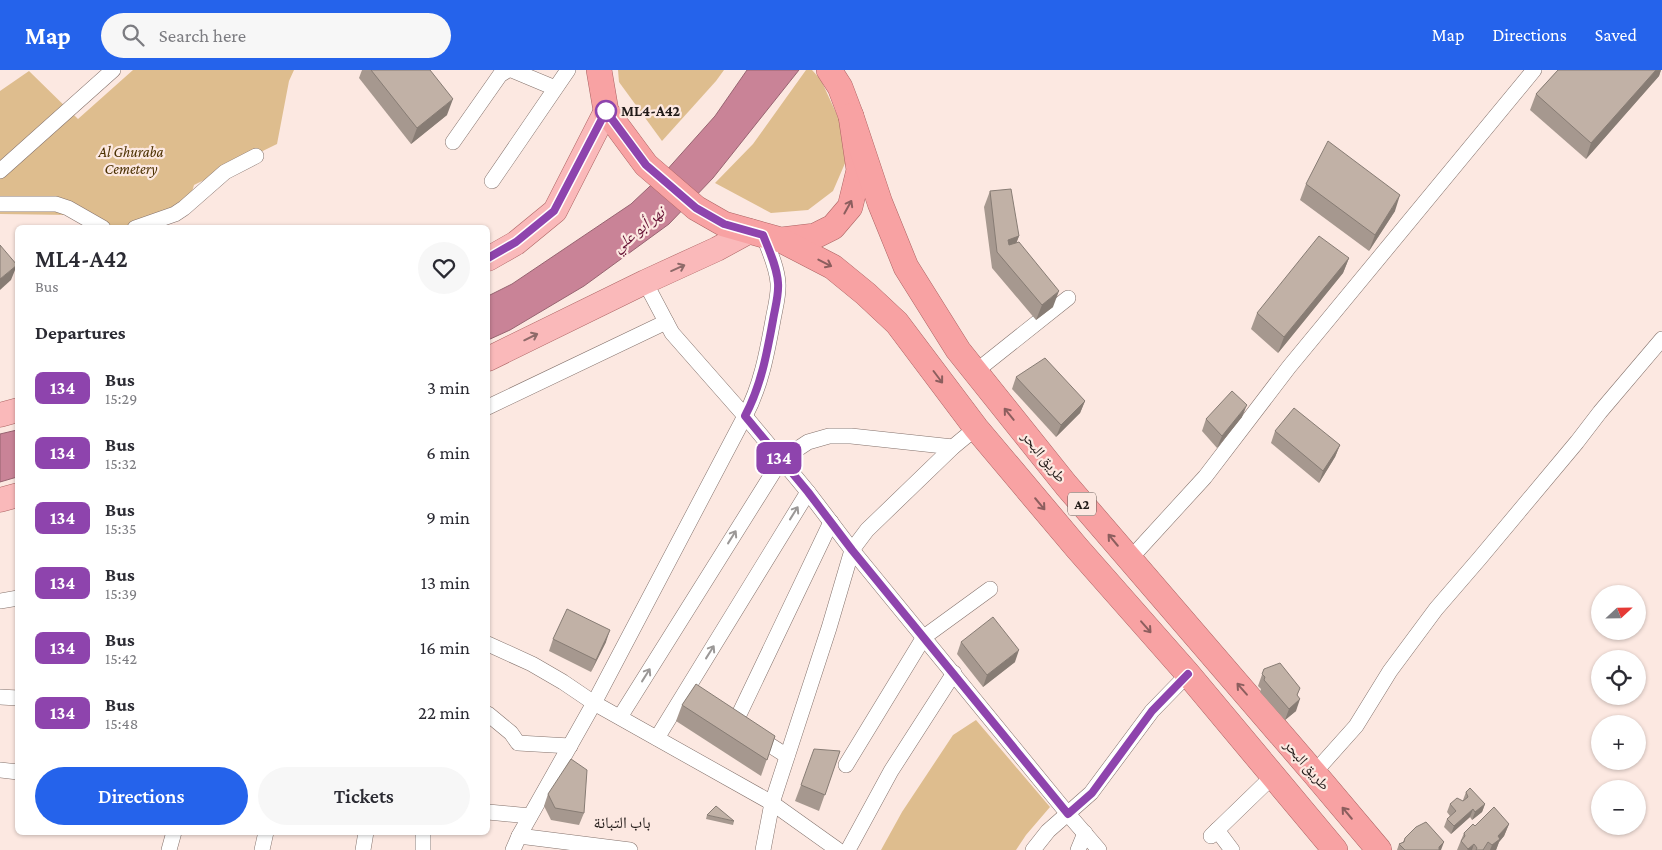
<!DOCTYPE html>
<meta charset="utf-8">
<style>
:root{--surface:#fff;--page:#f7f7f7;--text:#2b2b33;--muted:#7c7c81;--accent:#2563eb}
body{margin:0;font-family:"Crimson Pro","Noto Naskh Arabic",serif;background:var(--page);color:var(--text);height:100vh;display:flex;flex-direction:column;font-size:19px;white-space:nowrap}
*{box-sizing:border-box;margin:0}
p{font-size:16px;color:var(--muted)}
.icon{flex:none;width:28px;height:28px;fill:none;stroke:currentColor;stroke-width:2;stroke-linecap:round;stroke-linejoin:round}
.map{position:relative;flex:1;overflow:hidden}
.details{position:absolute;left:15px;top:155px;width:475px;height:610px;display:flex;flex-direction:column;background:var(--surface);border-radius:8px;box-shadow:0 1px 4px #0004}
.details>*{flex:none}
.badge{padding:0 10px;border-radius:8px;font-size:18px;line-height:32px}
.needle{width:32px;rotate:68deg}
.buttons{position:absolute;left:1591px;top:515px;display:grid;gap:10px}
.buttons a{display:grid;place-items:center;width:55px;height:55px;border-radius:50%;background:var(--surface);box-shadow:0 1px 4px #0004;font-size:25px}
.map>.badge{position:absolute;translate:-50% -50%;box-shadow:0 0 0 2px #fff}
h2{padding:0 20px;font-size:19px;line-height:45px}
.round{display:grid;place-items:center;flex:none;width:52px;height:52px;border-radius:26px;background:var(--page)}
.headline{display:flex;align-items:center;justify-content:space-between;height:85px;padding:0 20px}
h1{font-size:24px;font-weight:600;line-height:38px}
.action{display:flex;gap:10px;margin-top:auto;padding:10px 20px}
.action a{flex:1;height:58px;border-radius:30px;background:var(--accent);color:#fff;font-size:20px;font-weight:600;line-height:58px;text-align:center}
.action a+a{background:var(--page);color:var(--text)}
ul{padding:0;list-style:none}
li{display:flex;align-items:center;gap:15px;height:65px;padding:0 20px}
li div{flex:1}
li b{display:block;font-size:19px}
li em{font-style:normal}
li .badge{min-width:55px;font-weight:700;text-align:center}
header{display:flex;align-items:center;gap:30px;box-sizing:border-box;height:70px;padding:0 25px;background:var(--accent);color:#fff}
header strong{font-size:24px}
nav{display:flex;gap:28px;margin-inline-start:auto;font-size:18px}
.search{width:350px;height:45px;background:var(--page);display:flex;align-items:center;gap:12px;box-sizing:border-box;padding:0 18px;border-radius:28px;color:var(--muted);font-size:19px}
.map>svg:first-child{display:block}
</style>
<header>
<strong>Map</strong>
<div class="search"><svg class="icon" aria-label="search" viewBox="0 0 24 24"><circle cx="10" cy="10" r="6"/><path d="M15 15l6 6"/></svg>Search here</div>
<nav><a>Map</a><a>Directions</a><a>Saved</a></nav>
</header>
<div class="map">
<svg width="1662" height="780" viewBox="0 0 1662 780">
<rect width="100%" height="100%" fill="#fce8e1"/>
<!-- green -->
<g fill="#debd8e">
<path d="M133 0H294L289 11 277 74 194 115 187 139 177 148 162 157H96L70 145 0 144V21L29 1 78 49Z"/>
<path d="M618 0H724L716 11 662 71 619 12Z"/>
<path d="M806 0H812L821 10 843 58 846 91 833 121 808 140 771 143 715 113 753 74Z"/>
<path d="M976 650 1050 737 1026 765 1016 780H881L902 742 953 665Z"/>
</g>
<!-- water -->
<g fill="#c98397" stroke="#976471">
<path d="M747 0H799L713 108 669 154 584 216 510 260 488 270V226L512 214 631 134 665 102 715 46Z"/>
<path d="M17 360V407L0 412V364Z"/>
</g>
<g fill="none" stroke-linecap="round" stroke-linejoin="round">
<defs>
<g id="minor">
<path d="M512 0 555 18"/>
<path d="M453 72 500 5 508 0"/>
<path d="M0 101 113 0"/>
<path d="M492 111 568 0"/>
<path d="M0 134H56L68 138 103 158"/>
<path d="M135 158 175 144 184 138 225 102 256 86"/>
<path d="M645 212 672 263 745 346 808 422 852 480 1068 744 1099 780"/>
<path d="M975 302 1068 228"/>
<path d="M488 337 666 252"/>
<path d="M1129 490 1205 407 1289 297 1534 0"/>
<path d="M0 531 18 528"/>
<path d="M488 574 532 594 563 612 594 633 772 733 838 780"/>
<path d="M0 627 18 628"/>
<path d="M488 644 511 663 518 673 570 676"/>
<path d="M620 647 781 390 808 372 829 366H851L953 377"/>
<path d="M735 653 831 452"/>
<path d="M754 665 787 686"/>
<path d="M657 668 808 422"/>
<path d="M846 695 924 567 990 519"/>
<path d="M0 700 18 702"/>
<path d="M1314 703 1356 656 1390 601 1436 539 1480 488 1577 372 1600 342 1662 269"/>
<path d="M488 742 530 746"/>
<path d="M1217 760 1232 780"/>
<path d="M519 766 630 780"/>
<path d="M1211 766 1273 706"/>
<path d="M169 780 174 762"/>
<path d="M262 780 266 762"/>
<path d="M363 780 366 762"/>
<path d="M423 780V762"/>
<path d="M513 780 519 766 594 633 745 346C761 316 767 283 773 250 775 238 779 225 778 213 777 197 769 180 763 165"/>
<path d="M763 780 772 733 829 558 852 480 867 460 953 377 976 358"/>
<path d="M848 780 891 701 954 603"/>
<path d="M1033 780 1048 761 1091 723 1152 641 1188 604"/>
<path d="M1078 780 1085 763"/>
</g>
<g id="primary">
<path d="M488 189 516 173 555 141 606 41"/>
<path d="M488 289 645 212 717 179 750 161"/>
<path d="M0 345 18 340"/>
<path d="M0 430 18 425"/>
</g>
<g id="trunk">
<path d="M599 0 606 41 646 95 696 138 724 154 781 170 815 166 833 157 850 137 859 100 851 46 840 17 829 0"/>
<path d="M851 46 880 133 906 197 958 280 1066 415 1314 703 1379 780"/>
<path d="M781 170 833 197 866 224 897 253 976 358 1077 478 1188 604 1335 780"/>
</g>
</defs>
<!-- minor casing -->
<use href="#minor" stroke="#84726c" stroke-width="16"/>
<!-- primary casing -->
<use href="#primary" stroke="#ac6363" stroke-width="25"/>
<!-- trunk casing -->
<use href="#trunk" stroke="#ac6363" stroke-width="26"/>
<!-- minor -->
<use href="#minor" stroke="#fff" stroke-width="15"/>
<!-- primary -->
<use href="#primary" stroke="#fab9ba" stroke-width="24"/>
<!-- trunk -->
<use href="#trunk" stroke="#f8a2a3" stroke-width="25"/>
</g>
<!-- wall -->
<g fill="#a6988f">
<path d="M362 0H430L447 45 411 74 359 8Z"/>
<path d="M1558 0H1661L1659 6 1586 89 1530 40 1536 24Z"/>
<path d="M1306 114 1395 141 1369 181 1300 130Z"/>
<path d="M990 121 1019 166 1016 173 1053 237 1036 250 992 198 984 137Z"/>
<path d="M1349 188 1343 203 1278 283 1251 259 1257 243Z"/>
<path d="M1016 307 1085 331 1080 343 1056 367 1012 319Z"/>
<path d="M1242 347 1217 378 1202 361 1206 349Z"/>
<path d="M1275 361 1340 375 1335 387 1319 413 1271 373Z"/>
<path d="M553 569 606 572 591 602 549 581Z"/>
<path d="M961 572 1015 592 983 617 957 584Z"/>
<path d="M1264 599 1297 625 1296 641 1285 650 1260 622 1261 619 1258 616Z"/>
<path d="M682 635 775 666 761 706 676 651Z"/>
<path d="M840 681 819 741 795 731 801 715Z"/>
<path d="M1466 722 1485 734 1482 742 1472 750 1470 747 1451 764 1444 757 1447 749 1450 746 1447 742 1450 734 1463 731V730Z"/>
<path d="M548 724 584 743 579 755 551 750 544 736Z"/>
<path d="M707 745 734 751 733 755 706 749Z"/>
<path d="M1509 754 1504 766 1499 772 1496 780H1457L1464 763 1475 756Z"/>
<path d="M1405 768 1441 780H1397L1399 774 1403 772Z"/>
</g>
<!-- shaded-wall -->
<g fill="#877c74">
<path d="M1656 0H1661L1659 6 1586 89 1591 73Z"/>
<path d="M453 29 447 45 411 74 417 58Z"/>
<path d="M1400 125 1395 141 1369 181 1375 165Z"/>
<path d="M1019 166 1013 182 1003 185 1008 170Z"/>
<path d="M1349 188 1343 203 1278 283 1284 267Z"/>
<path d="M17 195 11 210 0 220V209Z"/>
<path d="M1059 221 1053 237 1036 250 1042 235Z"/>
<path d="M1085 331 1080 343 1056 367 1061 355Z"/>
<path d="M1247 335 1242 347 1217 378 1222 366Z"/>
<path d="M1340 375 1335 387 1319 413 1323 401Z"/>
<path d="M610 560 606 572 591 602 596 590Z"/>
<path d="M1019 580 1015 592 983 617 987 605Z"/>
<path d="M1300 618 1295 630 1300 629 1296 641 1285 650 1289 639Z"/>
<path d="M1485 734 1482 742 1472 750 1475 742Z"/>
<path d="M1473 739 1470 747 1451 764 1454 756Z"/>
<path d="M1509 754 1504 766 1499 772 1496 780H1490L1492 775 1498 766Z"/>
<path d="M1444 772 1441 780H1437L1439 777Z"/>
<path d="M1474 774 1472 780H1467L1468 779Z"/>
</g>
<!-- building -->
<g fill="#c1b1a6" stroke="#877c74">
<path d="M371 0H430L453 29 417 58Z"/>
<path d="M1558 0H1656L1591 73 1536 24Z"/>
<path d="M1328 71 1400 125 1375 165 1306 114Z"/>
<path d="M1011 119 1019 166 1008 170 1009 175 1019 172 1059 221 1042 235 997 182 990 121Z"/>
<path d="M1319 166 1349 188 1284 267 1257 243Z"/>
<path d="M0 175 17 195 0 209Z"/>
<path d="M1045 288 1085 331 1061 355 1016 307Z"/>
<path d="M1232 321 1247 335 1222 366 1206 349Z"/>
<path d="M1294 338 1340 375 1323 401 1275 361Z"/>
<path d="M567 539 610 560 596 590 553 569Z"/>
<path d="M993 547 1019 580 987 605 961 572Z"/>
<path d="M1280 593 1300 618 1297 625 1300 629 1289 639 1264 610 1265 607 1262 604 1264 599Z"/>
<path d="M696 614 775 666 767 690 682 635Z"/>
<path d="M814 679 840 681 825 725 801 715Z"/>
<path d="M571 689 587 700 584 743 555 738 548 724Z"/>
<path d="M1470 718 1485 734 1475 742 1473 739 1454 756 1447 749 1456 741 1450 734 1457 728 1463 731 1468 727 1466 722Z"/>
<path d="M716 736 734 751 707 745Z"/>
<path d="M1494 737 1509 754 1498 766 1500 769 1492 775 1488 772 1483 780H1476L1477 778 1474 774 1468 779 1461 771 1465 766 1464 763 1473 754 1475 756Z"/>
<path d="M1426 752 1444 772 1439 777V780H1405L1399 774 1404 772 1405 768 1416 757Z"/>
</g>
<!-- one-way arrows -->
<defs><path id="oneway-shaft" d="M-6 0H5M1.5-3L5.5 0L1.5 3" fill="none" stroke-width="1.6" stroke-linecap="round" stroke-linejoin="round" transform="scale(1.25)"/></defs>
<g stroke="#8c5e5e">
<use href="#oneway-shaft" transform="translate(848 137) rotate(-61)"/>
<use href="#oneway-shaft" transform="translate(825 193) rotate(27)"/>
<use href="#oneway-shaft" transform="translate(938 307) rotate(53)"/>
<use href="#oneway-shaft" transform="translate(1009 344) rotate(-129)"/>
<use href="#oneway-shaft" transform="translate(1040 434) rotate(50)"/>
<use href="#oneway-shaft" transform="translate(1113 470) rotate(-130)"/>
<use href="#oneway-shaft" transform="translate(1146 557) rotate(49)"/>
<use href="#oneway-shaft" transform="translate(1242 619) rotate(-131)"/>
<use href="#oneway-shaft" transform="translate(1347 743) rotate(-130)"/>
</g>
<g stroke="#8e6a69">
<use href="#oneway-shaft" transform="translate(678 198) rotate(-24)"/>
<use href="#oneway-shaft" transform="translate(531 267) rotate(-26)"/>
</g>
<g stroke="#9b9897">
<use href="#oneway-shaft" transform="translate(794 443) rotate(-58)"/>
<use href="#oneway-shaft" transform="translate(732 467) rotate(-58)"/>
<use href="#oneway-shaft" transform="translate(710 582) rotate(-58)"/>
<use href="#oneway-shaft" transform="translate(646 605) rotate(-58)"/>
</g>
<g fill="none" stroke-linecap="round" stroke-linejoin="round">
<defs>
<path id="line" d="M488 188 516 172 554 141 606 41 646 95 696 138 724 154 763 165C769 180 777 197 778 213 779 225 775 238 773 250 767 283 761 316 745 346L808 422 852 480 1068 744 1092 723 1152 641 1188 604"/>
</defs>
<!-- line casing -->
<use href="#line" stroke="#fff" stroke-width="11"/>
<!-- line -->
<use href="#line" stroke="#8e44ad" stroke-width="8"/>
</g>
<!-- markers -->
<circle fill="#fff" stroke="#8e44ad" stroke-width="2.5" cx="606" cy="41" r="10"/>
<g text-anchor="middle" stroke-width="4.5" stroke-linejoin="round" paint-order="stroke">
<!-- shield labels -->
<rect fill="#fce8e1" stroke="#635854" stroke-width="1" x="1068" y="422.5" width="28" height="23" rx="4"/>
<g font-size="14" font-weight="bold" fill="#211a18">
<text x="1082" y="439">A2</text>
</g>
<!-- stop labels -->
<g font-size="15" font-weight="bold" fill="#211a18" stroke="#fce8e1" text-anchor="start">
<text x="621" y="46">ML4-A42</text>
</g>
<!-- park labels -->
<g font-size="15" font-style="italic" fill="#4b3000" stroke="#fce8e1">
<text x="131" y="87">Al Ghuraba<tspan x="131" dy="17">Cemetery</tspan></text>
</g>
<!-- street labels -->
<g font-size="15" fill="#211a18" stroke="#fce8e1">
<text transform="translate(1044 387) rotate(51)" y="5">طريق البحر</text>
<text transform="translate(1307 695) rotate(49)" y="5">طريق البحر</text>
</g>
<!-- water labels -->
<g font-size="16" font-style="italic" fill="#651134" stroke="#fce8e1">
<text transform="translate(638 159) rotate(-39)" y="6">نهر أبو علي</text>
</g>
<!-- neighbourhood labels -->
<g font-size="16" fill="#211a18" stroke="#fce8e1">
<text x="622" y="758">باب التبانة</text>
</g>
</g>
</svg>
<div class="buttons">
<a><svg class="needle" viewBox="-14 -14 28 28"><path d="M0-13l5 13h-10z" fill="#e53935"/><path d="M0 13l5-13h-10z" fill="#7c7c81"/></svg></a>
<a><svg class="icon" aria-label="locate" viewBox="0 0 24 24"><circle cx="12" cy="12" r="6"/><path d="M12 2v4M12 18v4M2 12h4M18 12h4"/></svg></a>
<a>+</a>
<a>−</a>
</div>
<b class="badge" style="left:779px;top:388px;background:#8e44ad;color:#fff">134</b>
<section class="details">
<div class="headline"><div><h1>ML4-A42</h1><p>Bus</p></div><a class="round"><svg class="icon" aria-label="heart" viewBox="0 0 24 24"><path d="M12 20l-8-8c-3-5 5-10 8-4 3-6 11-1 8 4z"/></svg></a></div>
<h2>Departures</h2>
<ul>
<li><span class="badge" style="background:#8e44ad;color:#fff">134</span><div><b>Bus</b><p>15:29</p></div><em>3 min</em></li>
<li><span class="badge" style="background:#8e44ad;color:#fff">134</span><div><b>Bus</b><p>15:32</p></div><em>6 min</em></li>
<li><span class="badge" style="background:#8e44ad;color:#fff">134</span><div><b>Bus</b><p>15:35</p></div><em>9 min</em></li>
<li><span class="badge" style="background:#8e44ad;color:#fff">134</span><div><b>Bus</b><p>15:39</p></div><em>13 min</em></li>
<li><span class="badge" style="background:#8e44ad;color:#fff">134</span><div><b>Bus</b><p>15:42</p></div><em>16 min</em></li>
<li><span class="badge" style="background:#8e44ad;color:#fff">134</span><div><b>Bus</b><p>15:48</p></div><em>22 min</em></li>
</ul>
<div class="action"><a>Directions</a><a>Tickets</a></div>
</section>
</div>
